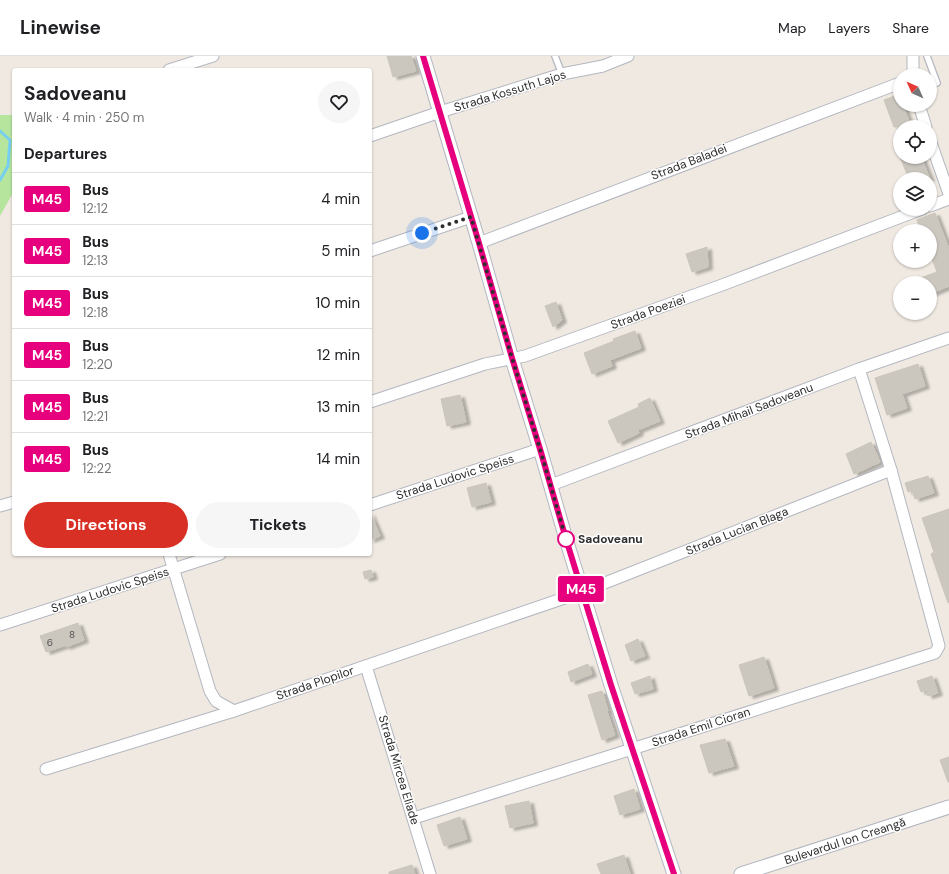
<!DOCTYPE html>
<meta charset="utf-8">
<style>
:root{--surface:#fff;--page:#f6f6f6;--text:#202124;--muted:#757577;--line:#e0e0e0;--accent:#d93025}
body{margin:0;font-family:"DM Sans",sans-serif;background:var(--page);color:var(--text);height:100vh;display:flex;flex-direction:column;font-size:15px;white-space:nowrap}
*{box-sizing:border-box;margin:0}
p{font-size:13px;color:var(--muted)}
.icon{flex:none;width:22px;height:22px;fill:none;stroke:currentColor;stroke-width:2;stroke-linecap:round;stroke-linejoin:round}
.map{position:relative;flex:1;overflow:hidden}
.details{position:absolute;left:12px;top:12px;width:360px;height:488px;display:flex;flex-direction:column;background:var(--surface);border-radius:4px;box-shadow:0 1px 3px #0004}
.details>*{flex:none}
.badge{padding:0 8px;border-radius:3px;font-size:14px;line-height:26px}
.needle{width:26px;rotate:315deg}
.tools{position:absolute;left:893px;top:12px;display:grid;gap:8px}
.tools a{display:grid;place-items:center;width:44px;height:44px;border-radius:50%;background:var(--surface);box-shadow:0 1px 3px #0004;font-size:20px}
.you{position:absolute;width:20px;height:20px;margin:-10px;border:3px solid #fff;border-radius:50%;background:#1a73e8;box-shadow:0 0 0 6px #1a73e833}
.map>.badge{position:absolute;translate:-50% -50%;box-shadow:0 0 0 2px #fff}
h2{padding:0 12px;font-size:15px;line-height:36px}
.round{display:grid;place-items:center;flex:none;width:42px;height:42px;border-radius:21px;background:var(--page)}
.head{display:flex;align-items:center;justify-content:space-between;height:68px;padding:0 12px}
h1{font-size:19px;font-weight:700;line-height:30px}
.action{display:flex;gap:8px;margin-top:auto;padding:8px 12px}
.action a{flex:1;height:46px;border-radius:24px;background:var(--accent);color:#fff;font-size:16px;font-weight:700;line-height:46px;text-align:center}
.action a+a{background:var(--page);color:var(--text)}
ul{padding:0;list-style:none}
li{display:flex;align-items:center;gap:12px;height:52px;padding:0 12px;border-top:1px solid var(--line)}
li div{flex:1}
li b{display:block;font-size:15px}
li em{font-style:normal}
li .badge{min-width:44px;font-weight:700;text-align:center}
header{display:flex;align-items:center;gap:24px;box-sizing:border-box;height:56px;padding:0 20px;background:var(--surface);border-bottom:1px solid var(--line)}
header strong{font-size:19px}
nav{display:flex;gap:22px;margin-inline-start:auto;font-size:14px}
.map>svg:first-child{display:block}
</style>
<header>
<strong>Linewise</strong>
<nav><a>Map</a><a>Layers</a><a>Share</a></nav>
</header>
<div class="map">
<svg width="949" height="818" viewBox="0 0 949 818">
<defs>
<filter id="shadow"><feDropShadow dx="4.5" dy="2.5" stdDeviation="1" flood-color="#0004"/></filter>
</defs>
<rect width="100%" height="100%" fill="#efe9e1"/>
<!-- green -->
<path fill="#b6e59e" d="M0 59H14V135L0 160Z"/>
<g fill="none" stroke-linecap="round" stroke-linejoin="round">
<!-- stream -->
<path stroke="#75cff0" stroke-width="3" d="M0 75 10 84 8 110 0 124"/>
</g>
<!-- building -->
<g fill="#cbc7bf" stroke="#cbc5ba" filter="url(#shadow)">
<path d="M387 0H411L416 15 393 21Z"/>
<path d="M900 38V49H903L911 71H894L884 44Z"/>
<path d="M900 101H921L930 123H909Z"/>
<path d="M935 157 949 193V230L930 238V227L909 226 937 216 930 198V175H921L917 164Z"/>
<path d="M707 191 708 211 692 216 686 198Z"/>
<path d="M556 246 562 264 553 271 545 250Z"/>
<path d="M635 275 641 292 610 304 612 310 592 318 584 297 614 285 613 283Z"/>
<path d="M918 308 925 330 902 338 907 352 887 359 875 322Z"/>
<path d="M460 339 466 366 447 370 441 343Z"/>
<path d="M650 342 660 365 638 374 639 377 618 387 608 365 639 351 638 348Z"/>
<path d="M871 386 880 406 854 418 846 398Z"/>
<path d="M928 420 934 437 915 443 912 434 908 436 905 427Z"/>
<path d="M486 427 491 446 472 451 467 432Z"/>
<path d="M949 453V546L948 547 931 498 934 496 922 462Z"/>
<path d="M370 457 380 480 370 484Z"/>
<path d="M371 514 373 521 365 523 363 516Z"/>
<path d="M78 567 84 584 66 591V589L46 596 40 580Z"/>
<path d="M638 583 645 600 631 605 625 589Z"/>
<path d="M764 601 774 632 749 640 739 609Z"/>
<path d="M588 608 592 618 571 626 568 616Z"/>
<path d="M650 620 653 633 635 638 631 627Z"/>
<path d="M932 620 938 637 928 640 926 634 921 636 917 625Z"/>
<path d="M602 635 608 655H607L615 679 602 684 588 639Z"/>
<path d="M725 683 734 710 709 717 700 689Z"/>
<path d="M949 701V726H948L940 704Z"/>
<path d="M634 733 640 753 620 759 614 740Z"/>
<path d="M529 745 533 767 510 772 505 750Z"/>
<path d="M460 761 467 783 444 790 437 769Z"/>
<path d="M624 799 630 818H601L597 808Z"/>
<path d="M412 809 415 818H389V816Z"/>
</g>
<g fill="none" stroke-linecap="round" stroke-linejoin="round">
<defs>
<g id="service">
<path d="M555 0 562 18"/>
<path d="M927 0 937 27"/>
</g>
<g id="minor">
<path d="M169 14 213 0"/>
<path d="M913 19V0"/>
<path d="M919 49 926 71"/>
<path d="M370 80 440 56 562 18 603 10 628 0"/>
<path d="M930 84 949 138"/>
<path d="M930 150 949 143"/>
<path d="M479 187 900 27"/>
<path d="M370 195 471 161"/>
<path d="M370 346 485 308 525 300 722 229 922 153"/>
<path d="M551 429 859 313 949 282"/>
<path d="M370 449 540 393"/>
<path d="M0 450 14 446"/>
<path d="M169 498 210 635 216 645 234 655"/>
<path d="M0 569 220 498"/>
<path d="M366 610 430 818"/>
<path d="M46 713 234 655 582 536 891 414"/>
<path d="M414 762 935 597 939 590 891 414 859 313"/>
</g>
<g id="tertiary">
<path d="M423 0 479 187 512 303 540 393 566 483 611 629 674 818"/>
<path d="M741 818 949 751"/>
</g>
</defs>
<!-- service casing -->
<use href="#service" stroke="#b4b7c1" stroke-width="8"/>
<!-- minor casing -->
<use href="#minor" stroke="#b4b7c1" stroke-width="13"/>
<!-- tertiary casing -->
<use href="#tertiary" stroke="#b4b7c1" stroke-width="15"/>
<!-- service -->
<use href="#service" stroke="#fff" stroke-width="5.5"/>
<!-- minor -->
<use href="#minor" stroke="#fff" stroke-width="11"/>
<!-- tertiary -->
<use href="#tertiary" stroke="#fff" stroke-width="13"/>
</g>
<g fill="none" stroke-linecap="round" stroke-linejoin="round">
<defs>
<path id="line" d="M423 0 479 187 512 302 540 393 566 483 611 629 674 818"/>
</defs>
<!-- line casing -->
<use href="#line" stroke="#fff" stroke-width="9"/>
<!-- line -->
<use href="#line" stroke="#e6007e" stroke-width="6"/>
<!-- walk -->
<path stroke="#2e2e2e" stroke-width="4" stroke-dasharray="0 7.2" d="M422 177 471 161 512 302 540 393 566 483"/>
</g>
<!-- markers -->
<circle fill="#fff" stroke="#e6007e" stroke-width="2" cx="566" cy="483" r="8"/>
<g text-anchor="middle" stroke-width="3" stroke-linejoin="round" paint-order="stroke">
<!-- number labels -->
<g font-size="10" fill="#555452">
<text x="72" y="582">8</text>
<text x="50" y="590">6</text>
</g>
<!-- street labels -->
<g font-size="12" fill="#2e2e2e" stroke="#fff">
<text transform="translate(510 35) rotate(-17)" y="4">Strada Kossuth Lajos</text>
<text transform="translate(689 106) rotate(-21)" y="4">Strada Baladei</text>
<text transform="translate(648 256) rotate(-20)" y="4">Strada Poeziei</text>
<text transform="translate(749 355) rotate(-21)" y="4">Strada Mihail Sadoveanu</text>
<text transform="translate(455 421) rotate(-18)" y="4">Strada Ludovic Speiss</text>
<text transform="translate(737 475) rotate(-22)" y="4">Strada Lucian Blaga</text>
<text transform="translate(110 534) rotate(-18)" y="4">Strada Ludovic Speiss</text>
<text transform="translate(315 627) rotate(-19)" y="4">Strada Plopilor</text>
<text transform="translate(701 671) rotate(-18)" y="4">Strada Emil Cioran</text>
<text transform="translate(399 714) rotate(73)" y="4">Strada Mircea Eliade</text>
<text transform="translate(845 785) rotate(-18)" y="4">Bulevardul Ion Creangă</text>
</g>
<!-- stop labels -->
<g font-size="12" font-weight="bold" fill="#2e2e2e" stroke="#fff" text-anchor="start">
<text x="578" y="487">Sadoveanu</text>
</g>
</g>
</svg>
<div class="tools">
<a><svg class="needle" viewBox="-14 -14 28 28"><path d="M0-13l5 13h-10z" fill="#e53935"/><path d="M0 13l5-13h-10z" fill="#757577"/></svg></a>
<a><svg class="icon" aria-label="locate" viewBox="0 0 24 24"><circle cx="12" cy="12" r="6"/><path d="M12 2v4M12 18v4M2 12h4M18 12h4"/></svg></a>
<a><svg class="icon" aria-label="layers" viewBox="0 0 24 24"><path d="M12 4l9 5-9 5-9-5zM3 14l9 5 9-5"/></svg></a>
<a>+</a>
<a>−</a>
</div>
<div class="you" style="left:422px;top:177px"></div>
<b class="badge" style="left:581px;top:533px;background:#e6007e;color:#fff">M45</b>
<section class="details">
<div class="head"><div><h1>Sadoveanu</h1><p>Walk · 4 min · 250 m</p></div><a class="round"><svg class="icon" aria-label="heart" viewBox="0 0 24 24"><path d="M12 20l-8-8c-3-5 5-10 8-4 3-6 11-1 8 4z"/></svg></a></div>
<h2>Departures</h2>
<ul>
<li><span class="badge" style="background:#e6007e;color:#fff">M45</span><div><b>Bus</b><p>12:12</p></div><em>4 min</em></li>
<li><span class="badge" style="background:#e6007e;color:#fff">M45</span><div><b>Bus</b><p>12:13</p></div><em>5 min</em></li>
<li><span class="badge" style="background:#e6007e;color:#fff">M45</span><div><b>Bus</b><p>12:18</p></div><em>10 min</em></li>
<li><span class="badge" style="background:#e6007e;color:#fff">M45</span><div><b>Bus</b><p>12:20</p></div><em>12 min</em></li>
<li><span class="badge" style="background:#e6007e;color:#fff">M45</span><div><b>Bus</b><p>12:21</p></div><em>13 min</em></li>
<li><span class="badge" style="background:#e6007e;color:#fff">M45</span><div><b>Bus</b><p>12:22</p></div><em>14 min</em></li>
</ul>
<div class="action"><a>Directions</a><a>Tickets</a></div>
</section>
</div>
